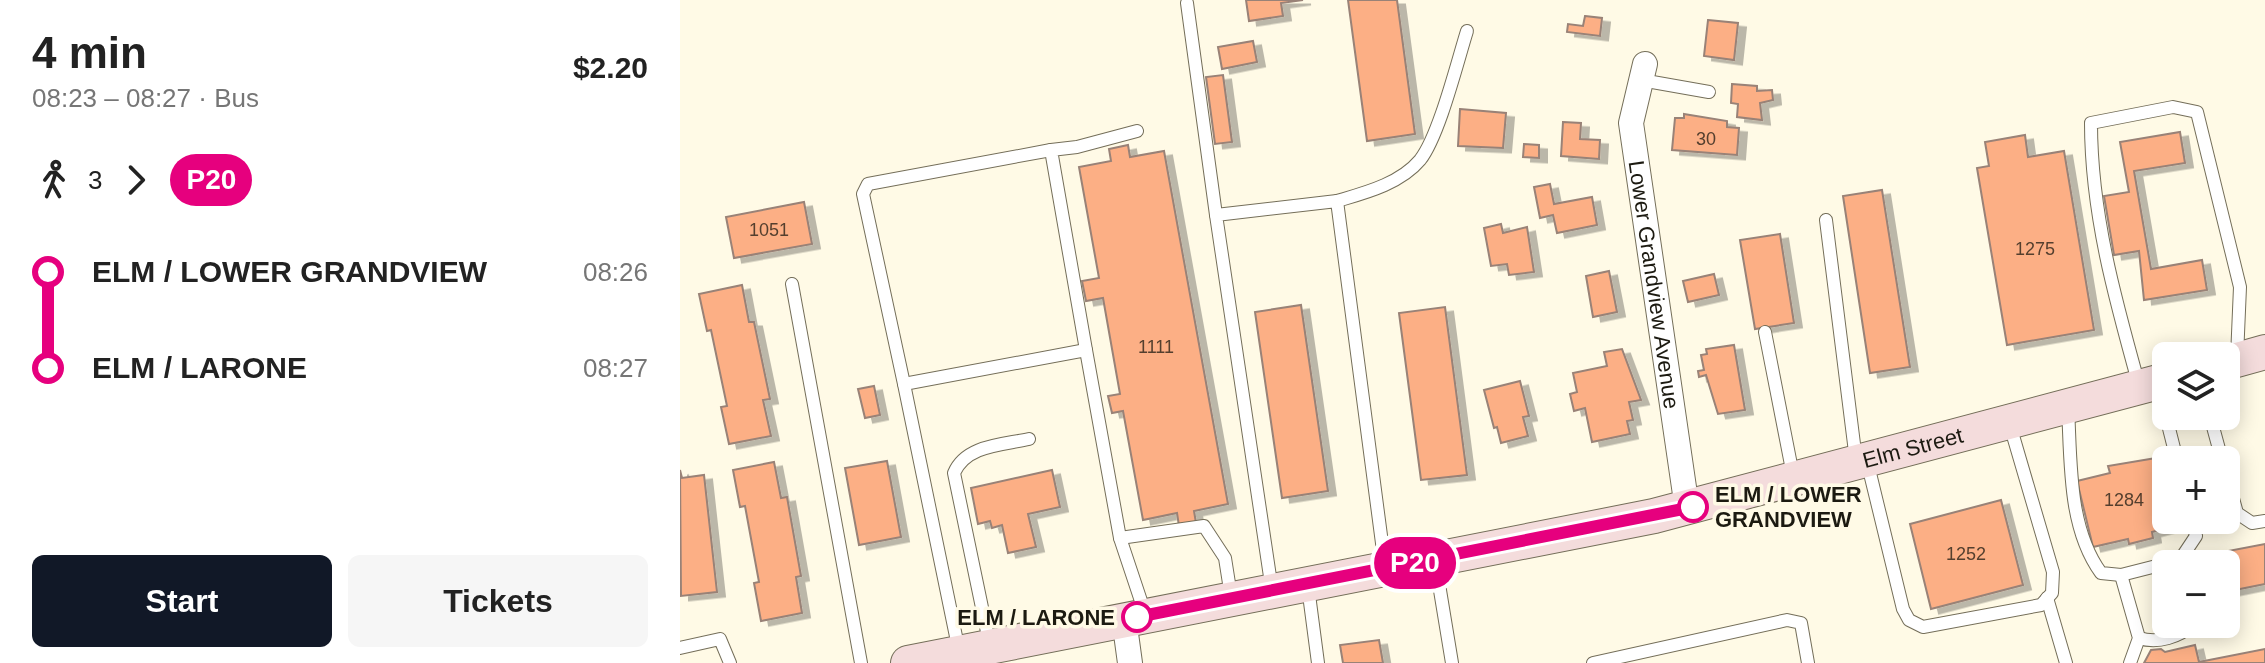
<!DOCTYPE html>
<meta charset="utf-8">
<style>
:root{--surface:#fff;--page:#f6f6f6;--text:#222;--muted:#767676;--accent:#111827}
body{margin:0;font-family:Helvetica,sans-serif;background:var(--page);color:var(--text);height:100vh;display:flex;flex-direction:column;font-size:30px;white-space:nowrap}
*{box-sizing:border-box;margin:0}
p{font-size:26px;color:var(--muted)}
.icon{flex:none;width:44px;height:44px;fill:none;stroke:currentColor;stroke-width:2;stroke-linecap:round;stroke-linejoin:round}
.map{position:relative;flex:1;overflow:hidden}
.details{display:flex;flex-direction:column;background:var(--surface);width:680px}
.details>*{flex:none}
.badge{padding:0 16px;border-radius:26px;font-size:28px;line-height:52px}
.tools{position:absolute;left:1472px;top:342px;display:grid;gap:16px}
.tools a{display:grid;place-items:center;width:88px;height:88px;border-radius:12px;background:var(--surface);box-shadow:0 4px 20px #0003;font-size:40px}
.map>.badge{position:absolute;translate:-50% -50%;box-shadow:0 0 0 4px #fff}
.legs{display:flex;align-items:center;gap:12px;height:88px;padding:0 32px;font-size:26px}
.legs p{margin-inline-start:auto}
.summary{display:flex;align-items:center;justify-content:space-between;height:136px;padding:0 32px}
h1{font-size:44px;font-weight:700;line-height:60px}
.button{display:flex;gap:16px;margin-top:auto;padding:16px 32px}
.button a{flex:1;height:92px;border-radius:12px;background:var(--accent);color:#fff;font-size:32px;font-weight:700;line-height:92px;text-align:center}
.button a+a{background:var(--page);color:var(--text)}
ul{padding:0 32px;list-style:none}
li{display:flex;align-items:center;gap:28px;height:96px;font-size:30px}
li i{display:grid;place-items:center;width:12px;height:100%;margin:0 10px;background:currentColor}
li i::after{content:'';width:20px;height:20px;margin:-10px;border:6px solid;border-radius:50%;background:var(--surface)}
li p{margin-inline-start:auto}
li:first-child i{background:linear-gradient(#0000 50%,currentColor 0)}
li:last-child i{background:linear-gradient(currentColor 50%,#0000 0)}
main{display:flex;flex:1;min-height:0}
.map>svg:first-child{display:block}
</style>
<main>
<section class="details">
<div class="summary"><div><h1>4 min</h1><p>08:23 – 08:27 · Bus</p></div><b>$2.20</b></div>
<div class="legs"><svg class="icon" aria-label="walk" viewBox="0 0 24 24"><circle cx="13" cy="4" r="2"/><path d="M13 8l-2 6 4 7M11 14l-3 7M7 12l3-4h3l4 4"/></svg>3<svg class="icon" aria-label="forward" viewBox="0 0 24 24"><path d="M9 5l7 7-7 7"/></svg><b class="badge" style="background:#e6007e;color:#fff">P20</b></div>
<ul>
<li><i style="color:#e6007e"></i><b>ELM / LOWER GRANDVIEW</b><p>08:26</p></li>
<li><i style="color:#e6007e"></i><b>ELM / LARONE</b><p>08:27</p></li>
</ul>
<div class="button"><a>Start</a><a>Tickets</a></div>
</section>
<div class="map">
<svg width="1585" height="663" viewBox="0 0 1585 663">
<defs>
<filter id="shadow"><feDropShadow dx="8" dy="4.5" stdDeviation="0" flood-color="#0004"/></filter>
</defs>
<rect width="100%" height="100%" fill="#fffae6"/>
<!-- building -->
<g fill="#fcaf85" stroke="#998277" stroke-width="2" filter="url(#shadow)">
<path d="M566 0H623L601 3 603 16 569 21Z"/>
<path d="M668 0H717L735 134 687 141Z"/>
<path d="M905 16 922 18 920 36 887 32 888 24 903 26Z"/>
<path d="M1028 20 1058 23 1054 60 1024 56Z"/>
<path d="M573 41 577 62 542 69 538 47Z"/>
<path d="M543 75 552 142 535 144 526 77Z"/>
<path d="M1052 84 1077 86V91L1092 90 1093 100 1080 103 1082 120 1057 117 1058 104 1051 103Z"/>
<path d="M780 109 826 113 823 148 778 146Z"/>
<path d="M1004 114 1047 121V127L1059 128 1057 155 992 150 995 118H1004Z"/>
<path d="M883 122 901 123 900 139 920 140 919 159 881 156Z"/>
<path d="M1500 132 1505 163 1454 171 1471 269 1522 260 1527 290 1464 300 1459 251 1434 255 1424 196 1449 192 1440 142Z"/>
<path d="M1345 135 1348 157 1384 151 1414 330 1327 345 1297 168 1309 166 1305 142Z"/>
<path d="M844 144 859 145V158L843 157Z"/>
<path d="M448 145 450 157 484 151 548 504 514 511 516 523 499 526 497 513 463 520 443 411 432 413 428 396 440 394 423 298 406 301 402 281 419 278 399 167 431 161 429 149Z"/>
<path d="M870 184 874 204 912 197 917 225 877 233 873 215 860 218 854 187Z"/>
<path d="M1202 190 1230 367 1190 373 1163 196Z"/>
<path d="M124 202 132 244 54 258 46 217Z"/>
<path d="M821 224 823 233 847 227 854 272 829 275 827 264 811 266 804 228Z"/>
<path d="M1100 234 1114 323 1075 329 1060 240Z"/>
<path d="M929 271 937 312 913 317 906 276Z"/>
<path d="M1034 274 1039 295 1008 302 1003 281Z"/>
<path d="M62 285 69 322H74L90 399 83 400 91 436 49 444 41 407 47 406 31 330 27 331 19 294Z"/>
<path d="M621 305 648 491 602 498 575 312Z"/>
<path d="M765 307 787 475 741 480 719 313Z"/>
<path d="M1054 345 1065 410 1038 414 1026 375 1019 377 1018 371 1024 370 1021 355 1027 354 1026 349Z"/>
<path d="M942 349 961 400 949 402 953 420 947 421 950 434 912 442 905 408 894 411 890 394 897 392 893 373 927 366 924 352Z"/>
<path d="M840 381 849 416 843 417 848 436 821 443 817 427 814 428 804 390Z"/>
<path d="M194 386 200 415 185 418 178 389Z"/>
<path d="M1488 456 1486 520H1504L1505 523 1472 532 1473 538 1449 544 1448 539 1413 547 1397 481 1430 473 1428 466Z"/>
<path d="M207 461 221 537 179 545 165 468Z"/>
<path d="M94 462 101 498 107 497 121 576 116 577 122 613 81 621 74 583 79 582 65 506 60 507 53 470Z"/>
<path d="M0 470 2 478 24 475 37 592 1 596Z"/>
<path d="M372 470 380 507 348 514 356 547 328 553 322 525 312 528 310 521 298 524 291 488Z"/>
<path d="M1321 500 1343 585 1251 609 1230 524Z"/>
<path d="M1585 544V584L1550 591 1543 552Z"/>
<path d="M699 640 703 663H663L660 645Z"/>
<path d="M1515 645 1519 662 1585 649V663H1464L1471 650 1481 649 1485 652Z"/>
</g>
<g fill="none" stroke-linecap="round" stroke-linejoin="round">
<defs>
<g id="service">
<path d="M507 3 536 215"/>
<path d="M961 80 1029 92"/>
<path d="M657 201C684 193 720 184 740 160 759 136 777 63 787 31"/>
<path d="M1146 220 1176 460"/>
<path d="M112 284 181 663"/>
<path d="M1085 332 1113 475"/>
<path d="M406 350 371 150 397 147 457 131"/>
<path d="M224 384 183 194 188 184 371 150"/>
<path d="M1459 385C1435 299 1411 213 1411 123L1493 107 1517 112 1560 287 1557 357"/>
<path d="M1478 385 1497 460"/>
<path d="M1388 408C1391 462 1388 528 1421 573L1441 575 1500 560 1516 536 1512 520"/>
<path d="M1530 416 1542 460"/>
<path d="M1187 461 1223 609 1229 620 1243 627 1361 605 1372 593 1373 572 1329 422"/>
<path d="M1546 473 1557 513 1572 523 1585 521"/>
<path d="M440 538 524 526 545 558 551 596"/>
<path d="M755 560 772 663"/>
<path d="M1441 575 1459 638 1450 663"/>
<path d="M628 587 638 663"/>
<path d="M592 590 536 215 657 201 705 566"/>
<path d="M1367 598 1386 663"/>
<path d="M1459 638C1478 644 1499 637 1514 624"/>
<path d="M310 646 274 473C286 445 322 445 349 439"/>
<path d="M0 648 40 639 50 663"/>
<path d="M279 651 224 384 406 350 440 538 465 613"/>
<path d="M913 663 1107 620 1121 623 1128 663"/>
</g>
<g id="minor">
<path id="s1" d="M965 64 951 123 1007 508"/>
<path d="M444 619 450 663"/>
</g>
<g id="secondary">
<path d="M1546 363 1585 352"/>
<path id="s2" d="M228 663 974 516 1486 380"/>
</g>
</defs>
<!-- service casing -->
<use href="#service" stroke="#746e59" stroke-width="14"/>
<!-- minor casing -->
<use href="#minor" stroke="#746e59" stroke-width="26"/>
<!-- secondary casing -->
<use href="#secondary" stroke="#746e59" stroke-width="36"/>
<!-- service -->
<use href="#service" stroke="#fff" stroke-width="12"/>
<!-- minor -->
<use href="#minor" stroke="#fff" stroke-width="24"/>
<!-- secondary -->
<use href="#secondary" stroke="#f4dcdc" stroke-width="34"/>
</g>
<g fill="none" stroke-linecap="round" stroke-linejoin="round">
<defs>
<path id="line-1" d="M457 617 1013 507"/>
</defs>
<!-- line-1 casing -->
<use href="#line-1" stroke="#fff" stroke-width="18"/>
<!-- line-1 -->
<use href="#line-1" stroke="#e6007e" stroke-width="12"/>
</g>
<!-- markers -->
<g fill="#fff" stroke="#e6007e" stroke-width="4">
<circle cx="1013" cy="507" r="14"/>
<circle cx="457" cy="617" r="14"/>
</g>
<g text-anchor="middle" stroke-width="7" stroke-linejoin="round" paint-order="stroke">
<!-- number labels -->
<g font-size="18" fill="#543f2e">
<text x="1026" y="145">30</text>
<text x="89" y="236">1051</text>
<text x="1355" y="255">1275</text>
<text x="476" y="353">1111</text>
<text x="1444" y="506">1284</text>
<text x="1286" y="560">1252</text>
</g>
<!-- street labels -->
<g font-size="22" fill="#1c1a11" stroke="#fffae6">
<text dy="8" stroke="none"><textPath href="#s1" startOffset="224">Lower Grandview Avenue</textPath></text>
<text dy="8" stroke="none"><textPath href="#s2" startOffset="1028">Elm Street</textPath></text>
</g>
<!-- stop labels -->
<g font-size="22" font-weight="bold" fill="#1c1a11" stroke="#fffae6" text-anchor="start">
<text x="1035" y="502">ELM / LOWER<tspan x="1035" dy="25">GRANDVIEW</tspan></text>
<text x="435" y="625" text-anchor="end">ELM / LARONE</text>
</g>
</g>
</svg>
<div class="tools">
<a><svg class="icon" aria-label="layers" viewBox="0 0 24 24"><path d="M12 4l9 5-9 5-9-5zM3 14l9 5 9-5"/></svg></a>
<a>+</a>
<a>−</a>
</div>
<b class="badge" style="left:735px;top:563px;background:#e6007e;color:#fff">P20</b>
</div>
</main>
